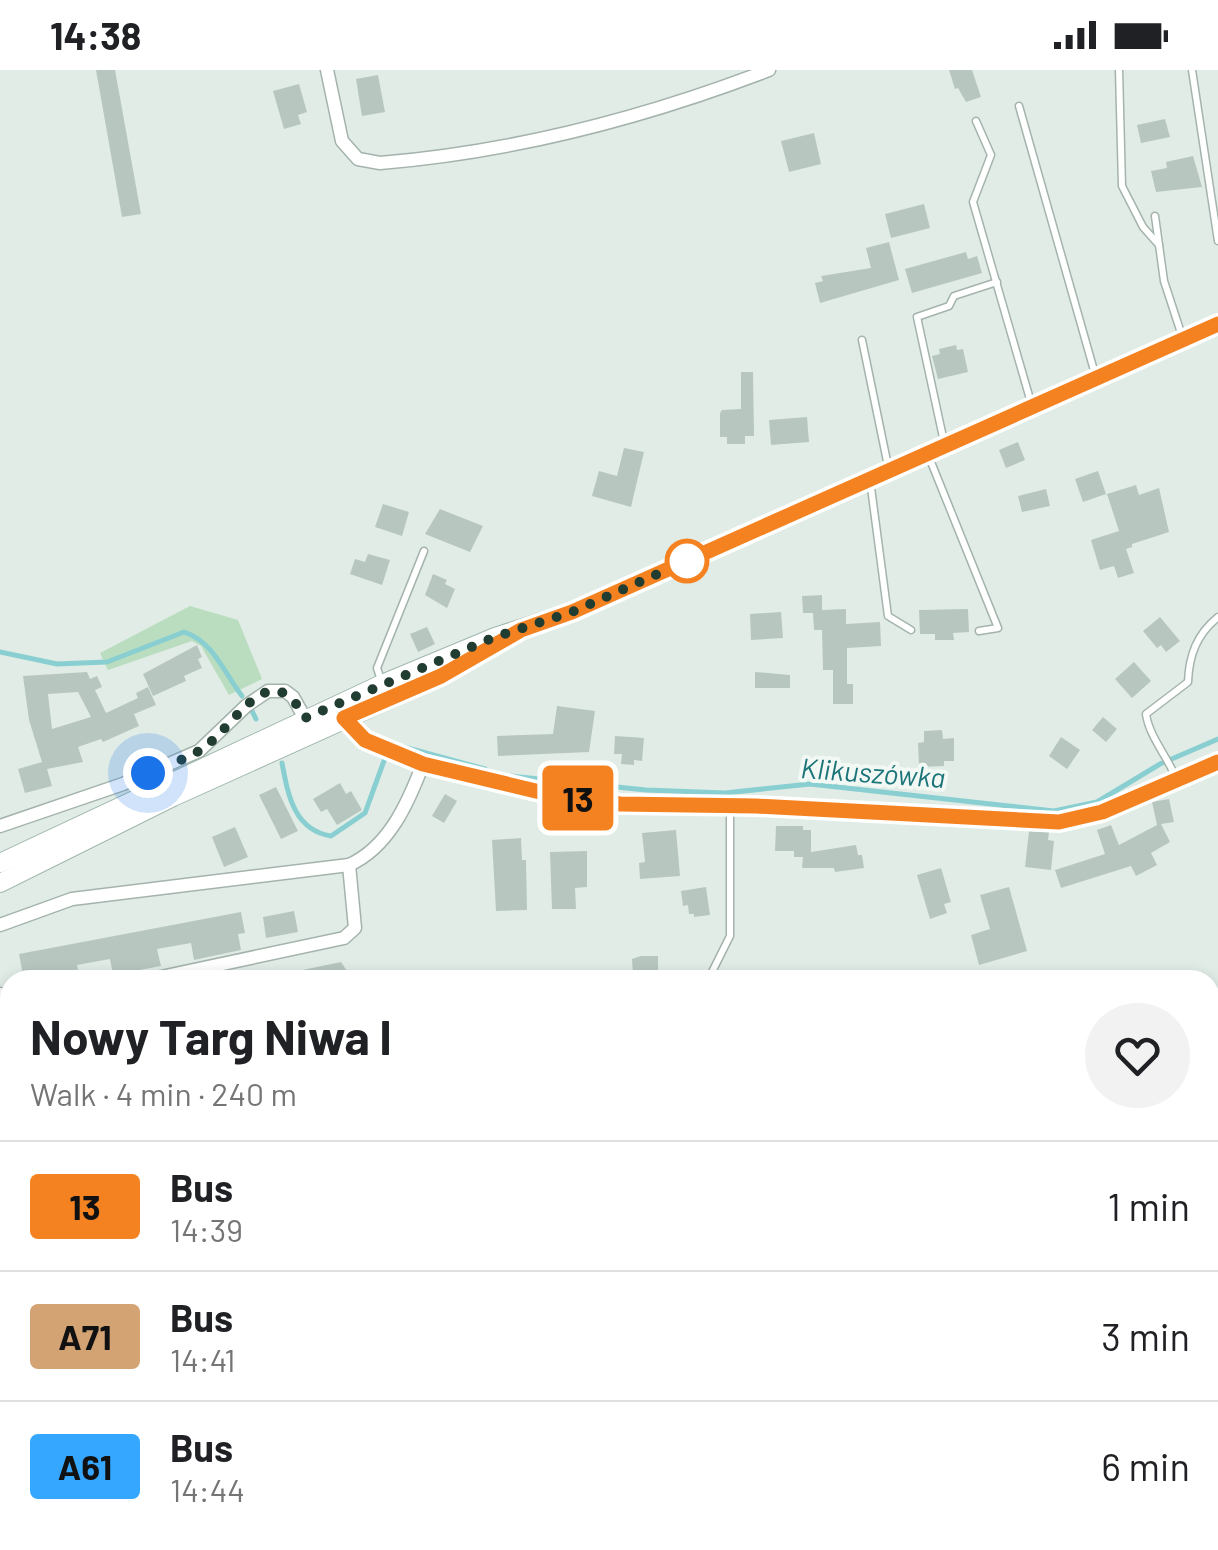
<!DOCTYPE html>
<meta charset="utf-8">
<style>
:root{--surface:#fff;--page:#f2f2f2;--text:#202124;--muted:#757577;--line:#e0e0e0}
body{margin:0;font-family:Barlow,sans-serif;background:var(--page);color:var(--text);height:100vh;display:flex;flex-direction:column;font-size:38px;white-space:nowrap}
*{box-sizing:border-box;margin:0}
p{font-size:32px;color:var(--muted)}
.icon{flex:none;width:55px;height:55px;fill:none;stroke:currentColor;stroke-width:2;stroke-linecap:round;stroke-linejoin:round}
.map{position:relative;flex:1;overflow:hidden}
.panel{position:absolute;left:0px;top:900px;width:1220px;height:580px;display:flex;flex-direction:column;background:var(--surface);border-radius:30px 30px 0 0;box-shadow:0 5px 15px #0003}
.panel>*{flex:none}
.badge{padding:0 20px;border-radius:8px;font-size:35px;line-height:65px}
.you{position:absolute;width:50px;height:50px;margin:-25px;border:8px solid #fff;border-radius:50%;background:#1a73e8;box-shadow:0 0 0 15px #1a73e833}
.map>.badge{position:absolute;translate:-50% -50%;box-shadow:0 0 0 5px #fff}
.round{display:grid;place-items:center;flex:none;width:105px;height:105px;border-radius:52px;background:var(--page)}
.headline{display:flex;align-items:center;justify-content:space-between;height:170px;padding:0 30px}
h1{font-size:48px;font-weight:700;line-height:75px}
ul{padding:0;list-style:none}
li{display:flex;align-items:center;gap:30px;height:130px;padding:0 30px;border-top:2px solid var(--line)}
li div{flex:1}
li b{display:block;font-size:38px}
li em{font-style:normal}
li .badge{min-width:110px;font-weight:700;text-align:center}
.status{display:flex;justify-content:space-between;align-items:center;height:70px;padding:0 50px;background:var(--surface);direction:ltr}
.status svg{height:28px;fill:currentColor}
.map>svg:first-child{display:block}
</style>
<div class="status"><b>14:38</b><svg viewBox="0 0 49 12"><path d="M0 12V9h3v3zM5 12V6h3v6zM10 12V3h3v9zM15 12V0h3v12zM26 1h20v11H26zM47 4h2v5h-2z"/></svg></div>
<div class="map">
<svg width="1218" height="1480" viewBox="0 0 1218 1480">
<rect width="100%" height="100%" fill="#e1ece6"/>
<!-- green -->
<path fill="#baddbf" d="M190 536 238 550 262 609 229 625 201 576 192 571 108 600 100 583Z"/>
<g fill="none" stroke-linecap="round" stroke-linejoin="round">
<!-- stream -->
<g stroke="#89cfd1" stroke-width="5">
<path d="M0 582 57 594 107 592 184 562C214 572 224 603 242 626"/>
<path d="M252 641 256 649"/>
<path d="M404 677 485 699"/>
<path d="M282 693C288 725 294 760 331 766L365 743 385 688"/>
<path d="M510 706 646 720 725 723 810 714 1054 741 1097 732 1160 694 1218 669"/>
</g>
</g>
<!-- building -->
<g fill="#b7c7bf" fill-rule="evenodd">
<path d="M96 0H115L141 144 122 147Z"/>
<path d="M949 0H972L981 27 966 32 958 18 955 19Z"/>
<path d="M378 5 385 42 362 46 356 9Z"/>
<path d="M299 14 307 42 298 45 301 54 284 59 273 21Z"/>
<path d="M1165 49 1170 67 1141 73 1137 55Z"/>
<path d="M814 63 821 94 789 102 781 71Z"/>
<path d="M1193 86 1202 117 1156 122 1151 101 1167 98 1166 92Z"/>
<path d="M924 134 930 158 891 168 885 144Z"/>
<path d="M889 172 899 210 820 233 815 213 823 211 821 206 871 198 866 178Z"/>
<path d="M966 182 968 189 977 186 982 203 912 223 905 199Z"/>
<path d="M956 275 957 280 963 279 968 302 938 309 932 286 940 284 939 279Z"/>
<path d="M741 302H753L754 366H745V374H727V367H720V343L722 340 741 339Z"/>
<path d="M807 347 809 372 771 375 769 350Z"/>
<path d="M1018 372 1025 390 1006 398 999 380Z"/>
<path d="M624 378 644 382 631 437 592 426 599 401 617 406Z"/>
<path d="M1098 401 1106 424 1083 432 1075 409Z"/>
<path d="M1136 415 1139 425 1159 418 1169 462 1132 474V477L1126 479 1134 503 1118 508 1114 496 1100 500 1091 470 1119 461 1107 424Z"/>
<path d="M1046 419 1050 436 1022 442 1018 426Z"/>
<path d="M383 434 409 442 402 466 375 457Z"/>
<path d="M440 439 483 456 470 482 425 464Z"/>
<path d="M368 484 390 490 382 515 350 504 355 489 365 492Z"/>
<path d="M433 504 447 510 445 514 455 519 447 538 425 525Z"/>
<path d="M822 525V540L846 539V554L880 552 881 576 847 578V614H853V634H833V600H823L822 560H814L813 543H803L802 526Z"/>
<path d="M968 539 969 562 953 563 954 570H935V564H920L919 540Z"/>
<path d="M781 542 783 568 751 570 750 544Z"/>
<path d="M1160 547 1180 571 1166 582 1161 575 1157 578 1143 561Z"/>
<path d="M427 557 435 574 418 582 410 564Z"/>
<path d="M197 575 202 587 198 589 202 598 184 606 186 611 153 626 143 604Z"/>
<path d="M1134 592 1151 611 1132 628 1115 609Z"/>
<path d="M87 602 90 609 97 606 102 617 95 620 106 643 138 628 136 623 148 617 156 635 134 644 139 656 103 672 101 669 78 677 83 692 47 699 52 716 25 723 18 699 42 692 29 650 23 606ZM78 622 91 647 52 659 48 624Z"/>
<path d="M755 602 790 605V618H755Z"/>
<path d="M557 636 595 641 589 682 498 686 497 666 553 664Z"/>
<path d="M1103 647 1117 659 1106 672 1092 660Z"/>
<path d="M942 660 943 669 954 668V691H944V696L919 697 918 673 924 672V661Z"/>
<path d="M615 666 644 668 642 691 634 690V695L621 694 622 684H614Z"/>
<path d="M1061 667 1080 680 1067 699 1049 686Z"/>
<path d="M340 713 346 724 351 721 362 740 337 755 327 739 321 742 313 729Z"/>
<path d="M276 717 298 761 281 769 259 725Z"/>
<path d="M445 724 457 731 444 753 432 746Z"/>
<path d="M1169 729 1174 752 1161 754 1170 772 1151 783 1157 795 1136 806 1131 796 1061 818 1055 800 1105 784 1097 760 1111 755 1119 775 1157 755 1152 732Z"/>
<path d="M776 756H803V760H811V782L856 775 858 785H862L864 798 835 802 834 798H802L803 787H794V781H775Z"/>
<path d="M235 757 248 787 224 797 212 767Z"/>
<path d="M676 760 680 806 640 809 639 793 645 792 642 763Z"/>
<path d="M1029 761 1049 762 1048 770 1054 771 1051 800 1025 797Z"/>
<path d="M521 768 522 790H526L527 840 496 841 492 770Z"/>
<path d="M587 781V817L575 818 576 839H552L550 782Z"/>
<path d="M941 798 951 832 944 834 947 843 930 849 917 805Z"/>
<path d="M706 817 710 845 694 847V844H689L688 835 683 836 681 821Z"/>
<path d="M1009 817 1027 881 979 895 971 865 990 859 980 825Z"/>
<path d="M294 841 298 862 266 868 263 847Z"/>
<path d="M241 842 245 863 238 864 241 880 194 890 191 873 157 879 161 896 113 905 110 889 77 895 80 910H31L30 904 23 905 19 884Z"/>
<path d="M641 886H658V910H642V905H633L632 889Z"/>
<path d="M341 892 353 910H284L283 904Z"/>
</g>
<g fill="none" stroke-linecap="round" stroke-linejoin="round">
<defs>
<g id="lane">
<path d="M1119 0 1122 116 1143 157 1159 175"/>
<path d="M1192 0 1218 171"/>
<path d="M1019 36 1095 304"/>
<path d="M976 51 991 85 973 132 1032 336"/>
<path d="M1155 146 1164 211 1182 266"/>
<path d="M862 270 888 396"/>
<path d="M944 372 917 247 949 236 954 226 997 212"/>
<path d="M929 387 998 558 979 561"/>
<path d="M870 410 888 546 911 560"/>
<path d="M381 610 377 598 424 481"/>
<path d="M1176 708C1167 686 1149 666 1146 644L1188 612C1189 585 1197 564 1218 547"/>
<path d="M708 910 730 866V736"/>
<path d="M1210 1188 1218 1183"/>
<path d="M1210 1260 1218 1256"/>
<path d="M714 1480 725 1470"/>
<path d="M837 1480 852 1470"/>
</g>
<g id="street">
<path d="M327 0 342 71 358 89 380 93C513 82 644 48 769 0"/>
<path d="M343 646C371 700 560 728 619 733 677 739 736 735 794 738 882 743 971 749 1059 752L1102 741 1218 692"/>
<path d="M0 756 123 714 199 681 246 636 268 621H285L293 627 308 654"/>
<path d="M0 855 72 829 349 795C389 777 408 733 423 694"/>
<path d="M147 910 344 868 355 858 349 795"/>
<path d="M0 924 10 932"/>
<path d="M0 1351 10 1352"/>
<path d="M474 1470 502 1480"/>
<path d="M517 1480 525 1470"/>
</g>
<g id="secondary">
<path d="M0 793 382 614 495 567 572 542 1218 254"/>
<path d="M0 813 173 727 441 606 482 583"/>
</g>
</defs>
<!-- lane casing -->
<use href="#lane" stroke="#a4b4ac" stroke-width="9"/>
<!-- street casing -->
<use href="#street" stroke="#a4b4ac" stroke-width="15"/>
<!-- secondary casing -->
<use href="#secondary" stroke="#a0b8ad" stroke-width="20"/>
<!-- path -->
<g stroke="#82b09c" stroke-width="2.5" stroke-dasharray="5 8" stroke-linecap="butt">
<path d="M1210 1371 1218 1367"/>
<path d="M1016 1480 1034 1470"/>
</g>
<!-- lane -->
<use href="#lane" stroke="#fff" stroke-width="6"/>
<!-- street -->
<use href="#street" stroke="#fff" stroke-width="12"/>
<!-- secondary -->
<use href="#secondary" stroke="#fff" stroke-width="18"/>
</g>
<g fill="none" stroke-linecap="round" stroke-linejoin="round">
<defs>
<path id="line" d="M1218 254 572 542 521 560 441 606 344 648 365 670 423 694 540 722 620 734 756 736 1059 752 1102 742 1218 692"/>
</defs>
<!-- line casing -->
<use href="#line" stroke="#fff" stroke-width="22"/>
<!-- line -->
<use href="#line" stroke="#f58220" stroke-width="15"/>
<!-- walk -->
<path stroke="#213d32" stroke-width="10" stroke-dasharray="0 18" d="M148 703C165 696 184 690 199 681 236 658 269 580 305 648L495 567 572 542 687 491"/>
</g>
<!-- markers -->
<circle fill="#fff" stroke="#f58220" stroke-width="5" cx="687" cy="491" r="20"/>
<g text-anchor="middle" stroke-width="8" stroke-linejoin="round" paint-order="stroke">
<!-- water labels -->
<g font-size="28" font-style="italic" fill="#1b7479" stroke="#f2f8f4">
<text transform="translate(873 703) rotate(4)" y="10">Klikuszówka</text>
</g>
</g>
</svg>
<div class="you" style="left:148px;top:703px"></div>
<b class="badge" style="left:578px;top:728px;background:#f58220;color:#111">13</b>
<section class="panel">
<div class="headline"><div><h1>Nowy Targ Niwa I</h1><p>Walk · 4 min · 240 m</p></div><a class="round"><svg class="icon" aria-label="heart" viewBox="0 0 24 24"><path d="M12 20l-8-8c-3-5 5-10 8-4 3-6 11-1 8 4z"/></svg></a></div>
<ul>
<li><span class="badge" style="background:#f58220;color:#111">13</span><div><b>Bus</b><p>14:39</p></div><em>1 min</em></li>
<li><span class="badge" style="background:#d4a373;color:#111">A71</span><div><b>Bus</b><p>14:41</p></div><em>3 min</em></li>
<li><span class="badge" style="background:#35a7ff;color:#111">A61</span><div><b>Bus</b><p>14:44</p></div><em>6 min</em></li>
</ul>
</section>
</div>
